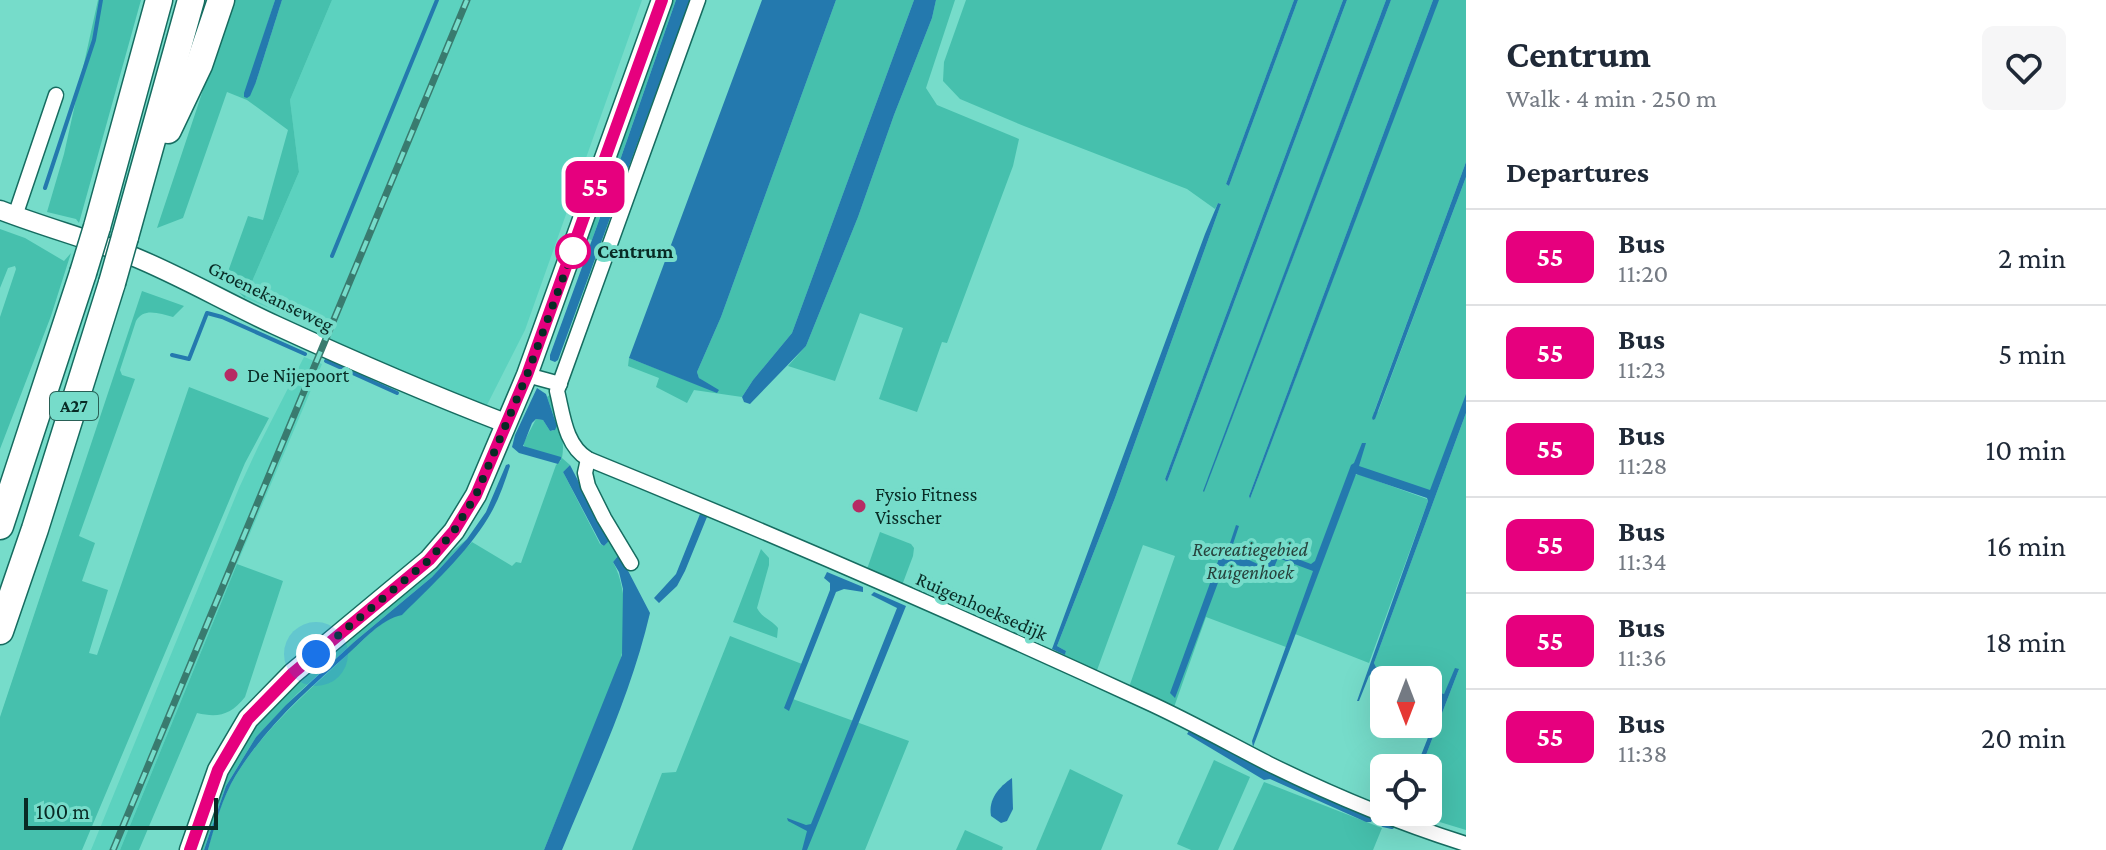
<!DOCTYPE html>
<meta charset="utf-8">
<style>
:root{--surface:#fff;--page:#f6f6f7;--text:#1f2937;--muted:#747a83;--line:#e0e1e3}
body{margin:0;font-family:"Crimson Pro",serif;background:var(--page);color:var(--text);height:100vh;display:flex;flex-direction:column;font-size:30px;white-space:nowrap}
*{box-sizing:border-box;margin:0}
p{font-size:26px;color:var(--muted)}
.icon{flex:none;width:44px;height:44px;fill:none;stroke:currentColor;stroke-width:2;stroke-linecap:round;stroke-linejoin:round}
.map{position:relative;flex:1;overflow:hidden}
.panel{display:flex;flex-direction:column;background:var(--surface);width:640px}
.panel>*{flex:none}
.badge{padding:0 16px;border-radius:12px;font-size:28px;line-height:52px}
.needle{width:52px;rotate:180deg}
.controls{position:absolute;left:1370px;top:666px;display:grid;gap:16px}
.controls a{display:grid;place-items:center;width:72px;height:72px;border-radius:12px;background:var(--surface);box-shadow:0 8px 32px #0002;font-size:40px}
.scale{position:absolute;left:24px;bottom:20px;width:194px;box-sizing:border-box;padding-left:8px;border:4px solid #082b25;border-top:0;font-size:22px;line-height:28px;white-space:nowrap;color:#082b25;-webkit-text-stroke:6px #76dcca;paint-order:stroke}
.you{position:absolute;width:40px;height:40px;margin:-20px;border:6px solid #fff;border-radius:50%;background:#1a73e8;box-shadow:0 0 0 12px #1a73e833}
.map>.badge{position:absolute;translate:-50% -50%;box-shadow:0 0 0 4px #fff}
h2{padding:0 40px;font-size:30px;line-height:72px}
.round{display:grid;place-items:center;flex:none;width:84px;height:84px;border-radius:12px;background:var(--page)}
.summary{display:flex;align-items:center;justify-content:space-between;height:136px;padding:0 40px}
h1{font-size:38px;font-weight:700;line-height:60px}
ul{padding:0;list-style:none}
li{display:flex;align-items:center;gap:24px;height:96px;padding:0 40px;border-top:2px solid var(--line)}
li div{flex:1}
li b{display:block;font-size:30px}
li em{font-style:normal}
li .badge{min-width:88px;font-weight:700;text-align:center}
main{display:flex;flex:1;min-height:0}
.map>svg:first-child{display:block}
</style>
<main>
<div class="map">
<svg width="1466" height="850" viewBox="0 0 1466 850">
<rect width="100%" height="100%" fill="#76dcca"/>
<!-- built -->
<g fill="#5cd2bf">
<path d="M332 0H642L525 330 487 405 482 406 332 340 311 325 245 298 299 172 290 100Z"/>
<path d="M304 357 322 364 237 564 120 850H91L239 488 258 447Z"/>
</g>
<!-- green -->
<g fill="#46c0ad">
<path d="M98 0H141L79 223 76 219 47 212 64 154Z"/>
<path d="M233 0H275L244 97 256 82 282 0H332L290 100 299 172 245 298 225 280 248 216 263 220 288 130 247 100 227 92 183 218 157 228Z"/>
<path d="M669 0H676L592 240 587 239 589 225Z"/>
<path d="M836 0H914L792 333 753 380 742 397 694 390 687 403 656 387 659 378 628 366 629 358 717 392 699 378 697 372 721 317Z"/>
<path d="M936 0H955L926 88 937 105 1019 139 1013 166 947 343 942 342 917 412 879 399 903 328 860 313 835 381 788 366 806 346 858 217 894 115 932 18Z"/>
<path d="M966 0H1294L1226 184 1229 186 1298 0H1343L1165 479 1167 482 1347 0H1386L1204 491 1391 0H1433L1249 496 1250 499 1438 0H1466V162L1374 412H1378L1466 177V404L1433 494 1352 471 1286 647 1206 617 1173 710 1128 690 1175 556 1143 545 1096 673 1055 655 1056 651 1065 655 1066 651 1057 646 1115 498 1221 204 1218 203 1215 209 1187 189 1024 126 960 99 943 81 944 62Z"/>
<path d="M0 229 25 238 64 261 71 253 51 316 0 449V317L16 269 15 266 8 268 0 288Z"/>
<path d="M142 291 184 306 173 317C160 314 144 307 136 321L120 370 122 375 135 379 79 536 95 543 82 581 108 590 89 653 97 655 189 387 269 418 245 463 82 850H0V717Z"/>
<path d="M551 394C557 415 566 436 562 458L570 465 563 472 600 544 604 546 609 541 618 556 613 562C626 585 628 627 622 653 618 675 606 697 598 717 580 761 562 806 544 850H208C214 825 222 798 236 775 265 728 307 692 348 654 363 641 381 619 402 614L472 542 512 566 516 562 521 563 556 465 561 460 525 447 523 444 536 419 543 420 550 431H553L557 426 547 397Z"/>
<path d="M1466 413V830L1420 816 1415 812H1428V768H1421L1459 669 1444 694 1428 688V680H1407L1376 667 1374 663Z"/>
<path d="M1358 474 1427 499 1428 501 1369 663 1295 634 1355 475Z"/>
<path d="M880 532 911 544 914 548 913 556 901 588 866 572Z"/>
<path d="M467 539 432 577 354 642 297 694 256 737 226 786 204 850H199L220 782 251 730 327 655Z"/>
<path d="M761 549 769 558V565L757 608C762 618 772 620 778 628L777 638 733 622Z"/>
<path d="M237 564 283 581 245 697C231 715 218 718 197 713L139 850H120Z"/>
<path d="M730 636 802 664 790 698 909 741 865 850H632L662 773 676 772Z"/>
<path d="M1214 760 1250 777 1218 850H1191L1177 844Z"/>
<path d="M1070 769 1123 795 1101 850H1036Z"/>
<path d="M1264 782 1382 828 1373 850H1233Z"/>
<path d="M965 830 1003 847 1002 850H956Z"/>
</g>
<!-- water -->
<g fill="#2479ae">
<path d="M275 0H282L256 82 250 96 247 98 244 97V93Z"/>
<path d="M676 0H690L558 360 555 362 550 360V355L597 226Z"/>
<path d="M762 0H836L721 317 697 372 699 378 719 390 717 393 629 358Z"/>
<path d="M914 0H936L932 18 894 115 858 217 806 346 750 404 744 402 742 397 753 380 792 333Z"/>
<path d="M1294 0H1298L1229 186 1226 184Z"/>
<path d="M1343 0H1347L1167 482 1165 479Z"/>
<path d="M1386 0H1391L1204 492 1203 491Z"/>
<path d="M1433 0H1439L1250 499 1249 496Z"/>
<path d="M1466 162V177L1375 419 1373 420 1372 418Z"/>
<path d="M1218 203 1221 204 1115 498 1057 646 1066 651 1065 655 1052 649 1205 234Z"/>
<path d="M537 388 546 394 557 426 555 430 550 431 543 420 536 419 532 423 523 446 561 457V459L558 464 519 453 512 447 515 435Z"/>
<path d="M1466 394V413L1374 663 1376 667 1407 680H1392L1372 673 1369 676 1359 701H1357L1428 501 1427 498 1356 474 1253 747 1252 741 1313 571 1278 558 1270 577 1230 562 1225 564 1175 698 1170 693 1221 553 1228 549 1236 525 1239 526 1231 550 1232 552 1264 567 1267 566 1274 550 1311 564 1315 561 1351 465 1354 463 1362 443H1366L1359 466 1430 490Z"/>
<path d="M509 464 510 466C504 484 498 502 488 518 466 554 432 585 402 615 381 619 363 641 348 654 306 691 265 728 236 775 222 798 215 825 208 850H204L226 786 256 737 286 705 354 642 432 577 467 539 486 512 506 465Z"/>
<path d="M570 465 609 541 604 546 601 544 563 472Z"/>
<path d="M700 514 707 517 685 571 677 586 659 603 654 598 676 574Z"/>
<path d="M618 556 624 563 650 613C631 695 594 772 562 850H544L622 655 623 589 619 572 613 562Z"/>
<path d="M827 572 863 587V592L844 589 836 592 789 711 784 708 830 590V583L824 578Z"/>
<path d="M874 592 906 606 807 850H802L807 831 788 821 787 818 806 825 811 824 897 608 871 595Z"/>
<path d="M1455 668 1459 669 1421 768H1416L1442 702 1441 700 1428 694V688L1444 694Z"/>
<path d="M1189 731 1324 797 1373 818 1371 822H1366L1270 779 1264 780 1187 734Z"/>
<path d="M1012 778 1013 809 1007 821 1001 823 991 816C988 799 999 787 1012 778Z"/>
</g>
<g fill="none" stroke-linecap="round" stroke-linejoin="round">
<!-- stream -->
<g stroke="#2479ae" stroke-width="4">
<path d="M45 188 94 40 101 0"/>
<path d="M332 256 437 0"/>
<path d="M172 355 189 359 207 313 222 317 305 354"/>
<path d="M326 361 397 393"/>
<path d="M1383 825 1392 827"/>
</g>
<defs>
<g id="minor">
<path d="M698 0 557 391C563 415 565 445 588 459 775 535 961 616 1145 701 1187 720 1228 743 1269 764 1332 795 1399 823 1466 844"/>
<path d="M15 216 56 95"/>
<path d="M527 375 560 384"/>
<path d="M588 459 585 473 588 486 604 518 631 563"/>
</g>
<path id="tertiary" d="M0 210C44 227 89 239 132 256 181 276 227 303 275 325 351 360 427 393 505 423"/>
<path id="secondary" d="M190 850 218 770 248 719 293 673 429 560 454 531 476 495 527 375 662 0"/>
<g id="motorway">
<path d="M168 130 199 65 221 0"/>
<path d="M97 227 159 0"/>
<path d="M125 237 191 0"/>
<path d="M0 526 83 273"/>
<path d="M0 631 35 529 112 283"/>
</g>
</defs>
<!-- minor casing -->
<use href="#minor" stroke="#166c60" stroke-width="17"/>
<!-- tertiary casing -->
<use href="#tertiary" stroke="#166c60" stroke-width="21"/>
<!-- secondary casing -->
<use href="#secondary" stroke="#166c60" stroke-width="23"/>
<!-- motorway casing -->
<use href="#motorway" stroke="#166c60" stroke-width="29"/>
<!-- minor -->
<use href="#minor" stroke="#fff" stroke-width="14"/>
<!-- tertiary -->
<use href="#tertiary" stroke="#fff" stroke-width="18"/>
<!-- secondary -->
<use href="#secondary" stroke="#fff" stroke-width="20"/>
<!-- motorway -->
<use href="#motorway" stroke="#fff" stroke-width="26"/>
<defs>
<path id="rail" d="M113 850 467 0"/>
</defs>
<!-- rail casing -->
<use href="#rail" stroke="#397b6f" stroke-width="7"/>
<!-- rail -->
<use href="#rail" stroke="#76dcca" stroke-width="4" stroke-dasharray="12" stroke-linecap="butt"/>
<defs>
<g id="motorway-bridge">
<path d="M83 273 97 227"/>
<path d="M112 283 125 237"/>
</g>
</defs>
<!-- motorway-bridge casing -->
<use href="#motorway-bridge" stroke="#166c60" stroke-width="29" stroke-linecap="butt"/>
<!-- motorway-bridge -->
<use href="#motorway-bridge" stroke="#fff" stroke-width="26"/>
</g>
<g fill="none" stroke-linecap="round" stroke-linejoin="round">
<defs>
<path id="line" d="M190 850 218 770 248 719 293 673 429 560 454 531 476 495 527 375 662 0"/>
</defs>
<!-- line casing -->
<use href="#line" stroke="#fff" stroke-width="18"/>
<!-- line -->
<use href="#line" stroke="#e6007e" stroke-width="12"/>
<!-- walk -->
<path stroke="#082b25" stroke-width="8" stroke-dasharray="0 14.4" d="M316 654 429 560 454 531 476 495 527 375 573 251"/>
</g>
<!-- markers -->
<circle fill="#fff" stroke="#e6007e" stroke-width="4" cx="573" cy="251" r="16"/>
<g fill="#b62b64" stroke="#76dcca" stroke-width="3">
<circle cx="231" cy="375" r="8"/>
<circle cx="859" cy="506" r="8"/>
</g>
<g text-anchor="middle" stroke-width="8" stroke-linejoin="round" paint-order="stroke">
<!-- shield labels -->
<rect fill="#76dcca" stroke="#296056" stroke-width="2" x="50" y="392" width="48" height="28" rx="6"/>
<g font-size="18" font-weight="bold" fill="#082b25">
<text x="74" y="412">A27</text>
</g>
<!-- stop labels -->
<g font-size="20" font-weight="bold" fill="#082b25" stroke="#76dcca" text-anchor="start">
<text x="597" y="258">Centrum</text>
</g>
<!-- street labels -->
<g font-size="20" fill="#082b25" stroke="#76dcca">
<text transform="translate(271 296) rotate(26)" y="7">Groenekanseweg</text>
<text transform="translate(982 606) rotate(24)" y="7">Ruigenhoeksedijk</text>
</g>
<!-- poi labels -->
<g font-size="20" fill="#082b25" stroke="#76dcca" text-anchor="start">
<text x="247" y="382">De Nijepoort</text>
<text x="875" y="501">Fysio Fitness<tspan x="875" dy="23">Visscher</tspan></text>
</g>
<!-- park labels -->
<g font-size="20" font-style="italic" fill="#27433d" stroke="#76dcca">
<text x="1250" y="556">Recreatiegebied<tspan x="1250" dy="23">Ruigenhoek</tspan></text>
</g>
</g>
</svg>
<div class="controls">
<a><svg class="needle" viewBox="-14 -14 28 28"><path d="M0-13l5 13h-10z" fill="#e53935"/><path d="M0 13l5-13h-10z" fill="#747a83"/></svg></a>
<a><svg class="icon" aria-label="locate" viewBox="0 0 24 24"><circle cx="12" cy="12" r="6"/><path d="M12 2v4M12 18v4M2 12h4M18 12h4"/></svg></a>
</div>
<div class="scale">100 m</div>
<div class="you" style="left:316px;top:654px"></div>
<b class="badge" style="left:595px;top:187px;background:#e6007e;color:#fff">55</b>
</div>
<section class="panel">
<div class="summary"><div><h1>Centrum</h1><p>Walk · 4 min · 250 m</p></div><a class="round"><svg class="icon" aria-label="heart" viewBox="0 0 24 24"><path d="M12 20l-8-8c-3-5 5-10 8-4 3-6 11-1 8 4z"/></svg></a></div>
<h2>Departures</h2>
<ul>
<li><span class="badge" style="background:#e6007e;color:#fff">55</span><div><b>Bus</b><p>11:20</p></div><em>2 min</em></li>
<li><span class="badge" style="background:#e6007e;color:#fff">55</span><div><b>Bus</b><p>11:23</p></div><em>5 min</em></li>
<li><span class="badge" style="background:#e6007e;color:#fff">55</span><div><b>Bus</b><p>11:28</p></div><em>10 min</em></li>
<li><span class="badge" style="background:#e6007e;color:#fff">55</span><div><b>Bus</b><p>11:34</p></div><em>16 min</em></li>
<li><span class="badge" style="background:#e6007e;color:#fff">55</span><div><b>Bus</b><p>11:36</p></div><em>18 min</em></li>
<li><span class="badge" style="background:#e6007e;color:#fff">55</span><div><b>Bus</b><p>11:38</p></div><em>20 min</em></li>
</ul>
</section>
</main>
